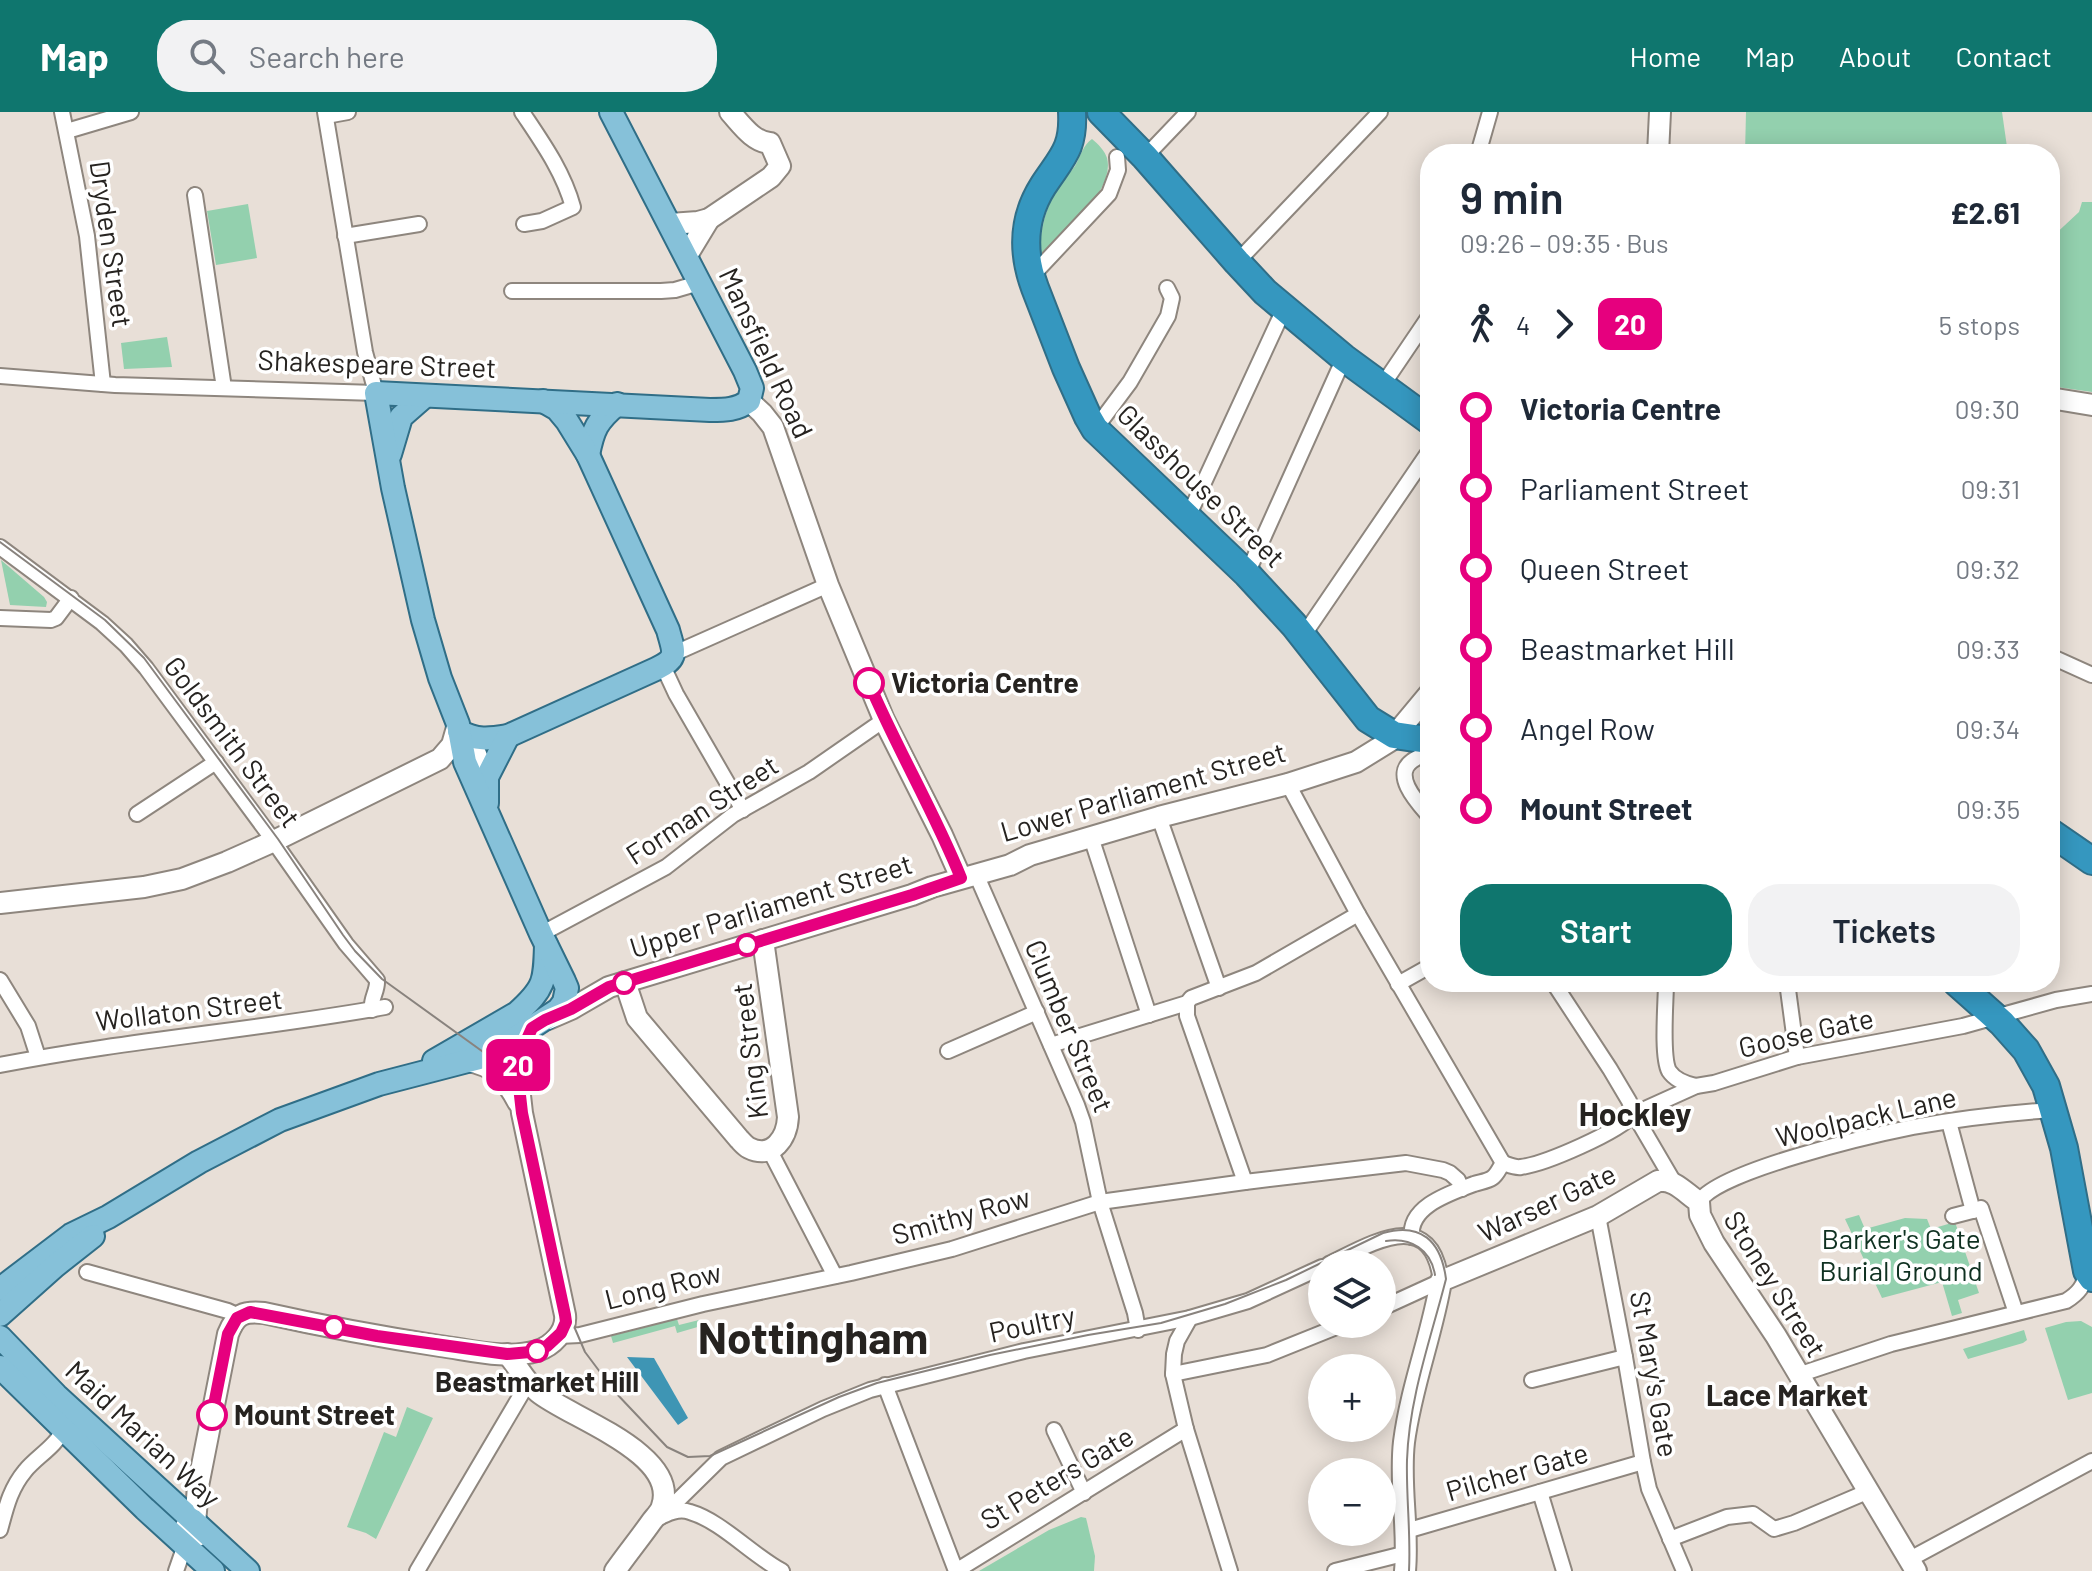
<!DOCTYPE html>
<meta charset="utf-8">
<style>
:root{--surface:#fff;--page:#f2f2f3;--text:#1f2937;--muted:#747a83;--accent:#0f766e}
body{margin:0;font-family:Barlow,sans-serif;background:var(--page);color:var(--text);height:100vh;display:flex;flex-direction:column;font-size:30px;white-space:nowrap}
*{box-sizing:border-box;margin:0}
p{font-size:26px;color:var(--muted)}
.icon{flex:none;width:44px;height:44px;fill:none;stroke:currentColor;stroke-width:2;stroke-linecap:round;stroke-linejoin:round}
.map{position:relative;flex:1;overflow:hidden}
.sheet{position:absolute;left:1420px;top:32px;width:640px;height:848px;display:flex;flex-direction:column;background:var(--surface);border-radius:32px;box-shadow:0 4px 20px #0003}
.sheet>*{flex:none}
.badge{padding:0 16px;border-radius:12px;font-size:28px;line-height:52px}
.fabs{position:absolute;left:1308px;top:1138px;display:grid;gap:16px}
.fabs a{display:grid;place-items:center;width:88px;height:88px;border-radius:50%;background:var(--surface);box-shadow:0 4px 20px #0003;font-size:40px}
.map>.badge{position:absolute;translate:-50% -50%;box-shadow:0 0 0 4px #fff}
.legs{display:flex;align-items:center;gap:12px;height:88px;padding:0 40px;font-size:26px}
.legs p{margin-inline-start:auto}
.head{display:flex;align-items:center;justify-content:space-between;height:136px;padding:0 40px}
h1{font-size:44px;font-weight:600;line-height:60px}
.primary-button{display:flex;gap:16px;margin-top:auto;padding:16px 40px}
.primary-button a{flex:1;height:92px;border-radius:32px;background:var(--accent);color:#fff;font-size:32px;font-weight:600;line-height:92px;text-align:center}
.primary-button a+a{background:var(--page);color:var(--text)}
ul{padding:0 40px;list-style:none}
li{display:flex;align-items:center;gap:28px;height:80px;font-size:30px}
li i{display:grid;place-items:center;width:12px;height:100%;margin:0 10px;background:currentColor}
li i::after{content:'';width:20px;height:20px;margin:-10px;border:6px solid;border-radius:50%;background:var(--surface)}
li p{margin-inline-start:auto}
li:first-child i{background:linear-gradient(#0000 50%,currentColor 0)}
li:last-child i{background:linear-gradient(currentColor 50%,#0000 0)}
header{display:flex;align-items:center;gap:48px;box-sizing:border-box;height:112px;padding:0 40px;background:var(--accent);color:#fff}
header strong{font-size:38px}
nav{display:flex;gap:44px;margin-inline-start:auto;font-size:28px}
.search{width:560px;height:72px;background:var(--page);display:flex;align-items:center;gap:20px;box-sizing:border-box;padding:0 28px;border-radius:32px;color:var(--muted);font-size:30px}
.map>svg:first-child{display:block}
</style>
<header>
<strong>Map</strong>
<div class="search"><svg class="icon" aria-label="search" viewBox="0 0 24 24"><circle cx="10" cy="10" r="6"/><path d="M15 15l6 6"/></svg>Search here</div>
<nav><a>Home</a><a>Map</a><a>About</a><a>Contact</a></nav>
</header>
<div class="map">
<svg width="2092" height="1459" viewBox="0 0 2092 1459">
<rect width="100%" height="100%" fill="#e8dfd7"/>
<!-- green -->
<g fill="#93d0ae">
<path d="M1746 0H2002L2008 42H1745Z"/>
<path d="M1092 27C1098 32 1105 39 1107 46 1116 79 1060 126 1039 147 1040 120 1044 98 1059 74 1064 67 1070 61 1075 54 1080 45 1083 33 1092 27Z"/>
<path d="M2082 90H2092V280L2050 274V127L2079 100Z"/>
<path d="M248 92 257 146 216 153 207 99Z"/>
<path d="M167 225 172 255 124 257 121 231Z"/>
<path d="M1 448 44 485 47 490 46 495 10 493Z"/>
<path d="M1859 1103 1865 1117 1905 1106 1927 1107 1931 1117 1955 1110 1979 1181 1958 1188 1962 1201 1952 1204 1942 1170 1882 1186 1845 1107Z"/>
<path d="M677 1207 679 1213 699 1208 701 1214 677 1221 675 1214 613 1231 611 1224Z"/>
<path d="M2081 1209 2092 1215V1281L2068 1288 2045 1216 2066 1210Z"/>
<path d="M2024 1218 2027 1228 2023 1231 1968 1247 1963 1237Z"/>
<path d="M407 1295 433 1306 376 1427 366 1421 347 1415 384 1320 396 1325Z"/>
<path d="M1081 1405 1086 1406 1087 1410 1095 1444 1094 1459H979L1049 1418Z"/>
</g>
<!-- water -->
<path fill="#3e95b4" d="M627 1245 654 1246 688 1306 678 1313Z"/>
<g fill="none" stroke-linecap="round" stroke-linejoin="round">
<defs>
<g id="street">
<path d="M62 0 87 124 103 272"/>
<path d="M522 0C542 30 563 59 573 95L542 109 524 112"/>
<path d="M326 4 348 0"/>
<path d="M67 19 131 0"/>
<path d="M1478 42 1490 0"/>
<path d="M1145 45 1188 0"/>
<path d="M195 83 224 276"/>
<path d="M345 124 419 112"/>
<path d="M1237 150 1380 0"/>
<path d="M1031 165 1109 82 1118 58 1117 45"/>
<path d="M512 179H661L675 178 699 171"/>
<path d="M0 264 115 273 376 281 365 240 325 0"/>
<path d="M1382 274 1430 203"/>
<path d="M1095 317 1130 270 1168 204 1172 186 1167 176"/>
<path d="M1188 405 1284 197"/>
<path d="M0 435 102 511 126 533 146 556 265 717 346 832 377 868C378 879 370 887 372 898"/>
<path d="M1247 462 1344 246"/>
<path d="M0 506 51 508 56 506 71 486"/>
<path d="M1303 524 1430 338"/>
<path d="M673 542 828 473"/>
<path d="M2050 544 2092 563"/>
<path d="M663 554 676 582 743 698"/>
<path d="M466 621 475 632 488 663"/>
<path d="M1430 641C1424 643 1417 645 1412 649 1391 664 1420 693 1430 705"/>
<path d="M1288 672 1358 802 1503 1051"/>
<path d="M137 702 216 650"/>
<path d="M1159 705 1219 876"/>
<path d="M1091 725 1149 903"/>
<path d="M976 762 1077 993 1083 1010 1100 1090 1135 1201 1138 1218"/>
<path d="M541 822 666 755 733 703 809 660 884 608"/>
<path d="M0 868 28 914 38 945"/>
<path d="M1553 870 1610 957 1629 989 1634 1002 1675 1072"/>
<path d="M1666 870C1666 889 1661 944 1669 959 1675 968 1686 972 1696 974"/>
<path d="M1787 870 1797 945"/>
<path d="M1398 872 1430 854"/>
<path d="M1187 891V904L1245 1070"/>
<path d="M1051 933 1187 891 1191 886 1256 861 1358 802"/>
<path d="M948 939 1037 900"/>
<path d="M0 953C128 928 257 918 385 895"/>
<path d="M1949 1010 1973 1099"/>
<path d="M769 1037 835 1164"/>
<path d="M1503 1051C1509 1053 1515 1056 1521 1055 1545 1052 1619 1020 1634 1002L1696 974 1714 971 1797 945 1963 914 2056 888 2092 882"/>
<path d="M1699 1090C1717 1059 1873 1023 1913 1015 1958 1007 2007 1001 2053 998"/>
<path d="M1981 1096 2016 1201"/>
<path d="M1598 1104 1625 1245 1643 1350 1649 1377 1684 1459"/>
<path d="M1953 1104 1980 1097"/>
<path d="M1412 1125C1408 1094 1451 1081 1474 1072 1480 1070 1488 1069 1492 1066 1497 1063 1500 1055 1503 1051"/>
<path d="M1329 1152C1371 1132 1431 1093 1441 1169L1382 1196"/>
<path d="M87 1160 228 1199 239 1204"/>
<path d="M1190 1206 1177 1229 1174 1242 1173 1262 1186 1317 1230 1459"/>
<path d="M559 1224 580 1223 703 1192 851 1161 952 1137 1100 1090 1245 1070 1406 1051 1443 1058 1450 1061 1458 1068 1462 1077"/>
<path d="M1173 1262 1267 1243 1344 1212"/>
<path d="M1798 1263 1891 1232 2066 1189C2079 1181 2084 1174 2087 1159"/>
<path d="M1532 1268 1625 1245"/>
<path d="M885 1273 956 1459 1186 1317"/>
<path d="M1054 1318 1084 1381"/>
<path d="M1540 1380 1564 1459"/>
<path d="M665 1403C673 1399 682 1397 690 1400 721 1409 752 1443 782 1459"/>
<path d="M661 1405 721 1346 823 1297 870 1278 1024 1239 1190 1206 1248 1189 1322 1155"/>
<path d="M0 1418C6 1396 10 1377 25 1359 36 1345 57 1334 63 1317"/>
<path d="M1406 1419 1643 1350"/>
<path d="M1670 1427 1727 1405 1753 1402 1774 1417 1794 1411 1869 1379"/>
<path d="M1910 1447 2092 1349"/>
<path d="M176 1459 185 1433 207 1423"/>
<path d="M417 1459 528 1271"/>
<path d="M1335 1459 1407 1441"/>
</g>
<g id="secondary">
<path d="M1658 42 1660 0"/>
<path d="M670 112 698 110 709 107 771 65 780 54 770 31C753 30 741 12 730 0"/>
<path d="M686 145 709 107"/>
<path d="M2050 286 2092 293"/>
<path d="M749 289 762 301 773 315 828 473 857 543 884 608 942 723 961 766"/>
<path d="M0 791 144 775 182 767 227 750 274 729 440 647 452 633 458 612"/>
<path d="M625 870 637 906 739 1027C742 1030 745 1034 749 1036 773 1048 787 1025 788 1005L763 828"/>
<path d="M548 907 571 897 609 875 912 783 932 775 1010 753 1030 743 1159 705 1288 672 1356 650 1390 629 1430 581"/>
<path d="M467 949C494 953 506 967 518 990"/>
<path d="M507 1242C518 1254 525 1270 538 1280 568 1305 680 1341 662 1394 661 1399 655 1405 652 1409 640 1426 627 1442 615 1459"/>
<path d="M185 1416 195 1412 198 1374 228 1222C236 1202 243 1199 264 1201 322 1214 381 1225 440 1234 470 1238 507 1248 537 1239 552 1234 567 1220 565 1203L522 1001 517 957 519 945 532 916"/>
<path d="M1405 1459C1409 1416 1399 1373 1404 1330 1411 1275 1432 1223 1441 1169L1598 1104 1658 1069C1675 1067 1685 1081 1699 1090L1700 1103 1714 1131 1776 1224 1916 1459"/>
</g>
<g id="primary">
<path d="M390 342 401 305 425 284"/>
<path d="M588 343C593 317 597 309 617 292"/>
<path d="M459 619C477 629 489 627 508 624L656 557C679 546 674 541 668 518L588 343 567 309 557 297 543 289"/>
<path d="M487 691V665L508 624"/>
<path d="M434 949 517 901C545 876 545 869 546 833"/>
<path d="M0 1177 71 1123 108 1105 199 1050 280 1008 379 972 479 946 503 934 558 898 564 890 567 876 564 869 541 822 465 650 458 612 440 566 423 508 393 376 376 281 710 298C725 298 737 298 749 289L752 276 745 259 611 0"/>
<path d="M0 1203 55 1154 93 1124"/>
<path d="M0 1225 56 1283 248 1459"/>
<path d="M0 1255 145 1397 213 1459"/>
</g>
<g id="highway">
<path d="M1072 0C1074 37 1062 45 1043 74 1022 107 1022 141 1035 176L1066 256 1088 305 1095 317 1247 462 1294 513 1368 607 1394 623 1421 627 1430 626"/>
<path d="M1101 0 1145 45 1237 150 1265 180 1344 246 1430 309"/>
<path d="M2050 720 2092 749"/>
<path d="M1956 870 2002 911 2026 938 2046 974 2064 1036 2087 1159 2092 1166"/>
</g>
</defs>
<!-- street casing -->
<use href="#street" stroke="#8e867e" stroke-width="18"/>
<!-- secondary casing -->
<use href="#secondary" stroke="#8e867e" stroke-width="24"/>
<!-- primary casing -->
<use href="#primary" stroke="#306e87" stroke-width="26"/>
<!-- highway casing -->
<use href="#highway" stroke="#306e87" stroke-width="30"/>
<!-- street -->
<use href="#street" stroke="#fff" stroke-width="14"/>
<!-- secondary -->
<use href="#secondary" stroke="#fff" stroke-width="20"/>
<!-- primary -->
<use href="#primary" stroke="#86c1d9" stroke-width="22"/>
<!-- highway -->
<use href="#highway" stroke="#3597bf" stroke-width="26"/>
<!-- tram -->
<g stroke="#89837e" stroke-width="2">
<path d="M0 430 105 508 144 546 278 727 343 823 355 839 382 867 486 942 498 952 512 971 526 999 560 1160 573 1212 585 1240 615 1280 667 1335 688 1345 710 1344 839 1285 877 1271 990 1243 1088 1223 1161 1211 1225 1192 1286 1168 1383 1121C1421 1110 1441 1129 1446 1167 1431 1226 1409 1286 1407 1348 1406 1385 1411 1422 1409 1459"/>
<path d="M1386 1129C1411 1125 1431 1138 1435 1163"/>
</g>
</g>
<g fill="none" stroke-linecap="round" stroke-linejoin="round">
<defs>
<path id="line-1" d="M212 1303 228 1222 237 1206 250 1200 377 1224 507 1242 530 1240 547 1234 561 1221 566 1210 565 1203 522 1001 517 957 519 945 532 916 545 908 571 897 609 875 912 783 961 766C934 699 897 637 869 571"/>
</defs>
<!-- line-1 casing -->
<use href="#line-1" stroke="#fff" stroke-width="18"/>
<!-- line-1 -->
<use href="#line-1" stroke="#e6007e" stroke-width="12"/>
</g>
<!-- markers -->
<g fill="#fff" stroke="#e6007e" stroke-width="4">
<circle cx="869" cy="571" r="14"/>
<circle cx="747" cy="833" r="10"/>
<circle cx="624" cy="871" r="10"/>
<circle cx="334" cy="1215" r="10"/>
<circle cx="537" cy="1239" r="10"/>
<circle cx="212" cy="1303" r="14"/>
</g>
<g text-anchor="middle" stroke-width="7" stroke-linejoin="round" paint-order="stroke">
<!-- street labels -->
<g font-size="28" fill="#262320" stroke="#fff">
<text transform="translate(111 132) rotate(82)" y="10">Dryden Street</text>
<text transform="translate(766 241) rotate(65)" y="10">Mansfield Road</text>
<text transform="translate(377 252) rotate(2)" y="10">Shakespeare Street</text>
<text transform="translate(1201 374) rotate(44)" y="10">Glasshouse Street</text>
<text transform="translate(232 630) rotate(53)" y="10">Goldsmith Street</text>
<text transform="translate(1143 680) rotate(-16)" y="10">Lower Parliament Street</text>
<text transform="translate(702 698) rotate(-33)" y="10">Forman Street</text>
<text transform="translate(771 794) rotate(-17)" y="10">Upper Parliament Street</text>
<text transform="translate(189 898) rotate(-7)" y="10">Wollaton Street</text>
<text transform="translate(1069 914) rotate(67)" y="10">Clumber Street</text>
<text transform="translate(1806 921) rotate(-13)" y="10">Goose Gate</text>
<text transform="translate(750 939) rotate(-97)" y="10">King Street</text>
<text transform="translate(1866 1005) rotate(-13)" y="10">Woolpack Lane</text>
<text transform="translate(1547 1091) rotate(-25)" y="10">Warser Gate</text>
<text transform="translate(961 1104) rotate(-16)" y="10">Smithy Row</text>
<text transform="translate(1775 1172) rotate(58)" y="10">Stoney Street</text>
<text transform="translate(663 1174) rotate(-14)" y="10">Long Row</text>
<text transform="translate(1032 1212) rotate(-12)" y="10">Poultry</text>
<text transform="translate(1654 1262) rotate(80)" y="10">St Mary's Gate</text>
<text transform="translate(143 1322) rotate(43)" y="10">Maid Marian Way</text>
<text transform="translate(1517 1360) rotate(-16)" y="10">Pilcher Gate</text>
<text transform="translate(1057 1366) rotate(-31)" y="10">St Peters Gate</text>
</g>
<!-- stop labels -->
<g font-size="28" font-weight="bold" fill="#262320" stroke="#fff" text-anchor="start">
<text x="891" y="581">Victoria Centre</text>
<text x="537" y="1280" text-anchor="middle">Beastmarket Hill</text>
<text x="234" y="1313">Mount Street</text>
</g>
<!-- park labels -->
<g font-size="28" fill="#0f3121" stroke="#fff">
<text x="1901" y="1137">Barker's Gate<tspan x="1901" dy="32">Burial Ground</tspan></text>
</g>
<!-- neighbourhood labels -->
<g font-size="30" font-weight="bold" fill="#262320" stroke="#fff">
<text x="1787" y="1294">Lace Market</text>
</g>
<!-- quarter labels -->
<g font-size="32" font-weight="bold" fill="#262320" stroke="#fff">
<text x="1635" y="1014">Hockley</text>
</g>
<!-- town labels -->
<g font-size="44" font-weight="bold" fill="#262320" stroke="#fff">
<text x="813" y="1242">Nottingham</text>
</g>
</g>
</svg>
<div class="fabs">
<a><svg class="icon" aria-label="layers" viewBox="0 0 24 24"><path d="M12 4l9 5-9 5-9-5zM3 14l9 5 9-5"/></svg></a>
<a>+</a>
<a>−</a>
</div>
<b class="badge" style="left:518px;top:953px;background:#e6007e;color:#fff">20</b>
<section class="sheet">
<div class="head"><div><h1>9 min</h1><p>09:26 – 09:35 · Bus</p></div><b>£2.61</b></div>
<div class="legs"><svg class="icon" aria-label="walk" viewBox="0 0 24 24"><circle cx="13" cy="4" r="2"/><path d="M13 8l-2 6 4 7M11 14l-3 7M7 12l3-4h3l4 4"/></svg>4<svg class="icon" aria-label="forward" viewBox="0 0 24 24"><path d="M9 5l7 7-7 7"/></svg><b class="badge" style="background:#e6007e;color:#fff">20</b><p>5 stops</p></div>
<ul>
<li><i style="color:#e6007e"></i><b>Victoria Centre</b><p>09:30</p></li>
<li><i style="color:#e6007e"></i><span>Parliament Street</span><p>09:31</p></li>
<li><i style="color:#e6007e"></i><span>Queen Street</span><p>09:32</p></li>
<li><i style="color:#e6007e"></i><span>Beastmarket Hill</span><p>09:33</p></li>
<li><i style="color:#e6007e"></i><span>Angel Row</span><p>09:34</p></li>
<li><i style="color:#e6007e"></i><b>Mount Street</b><p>09:35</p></li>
</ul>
<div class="primary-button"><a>Start</a><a>Tickets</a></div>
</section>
</div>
